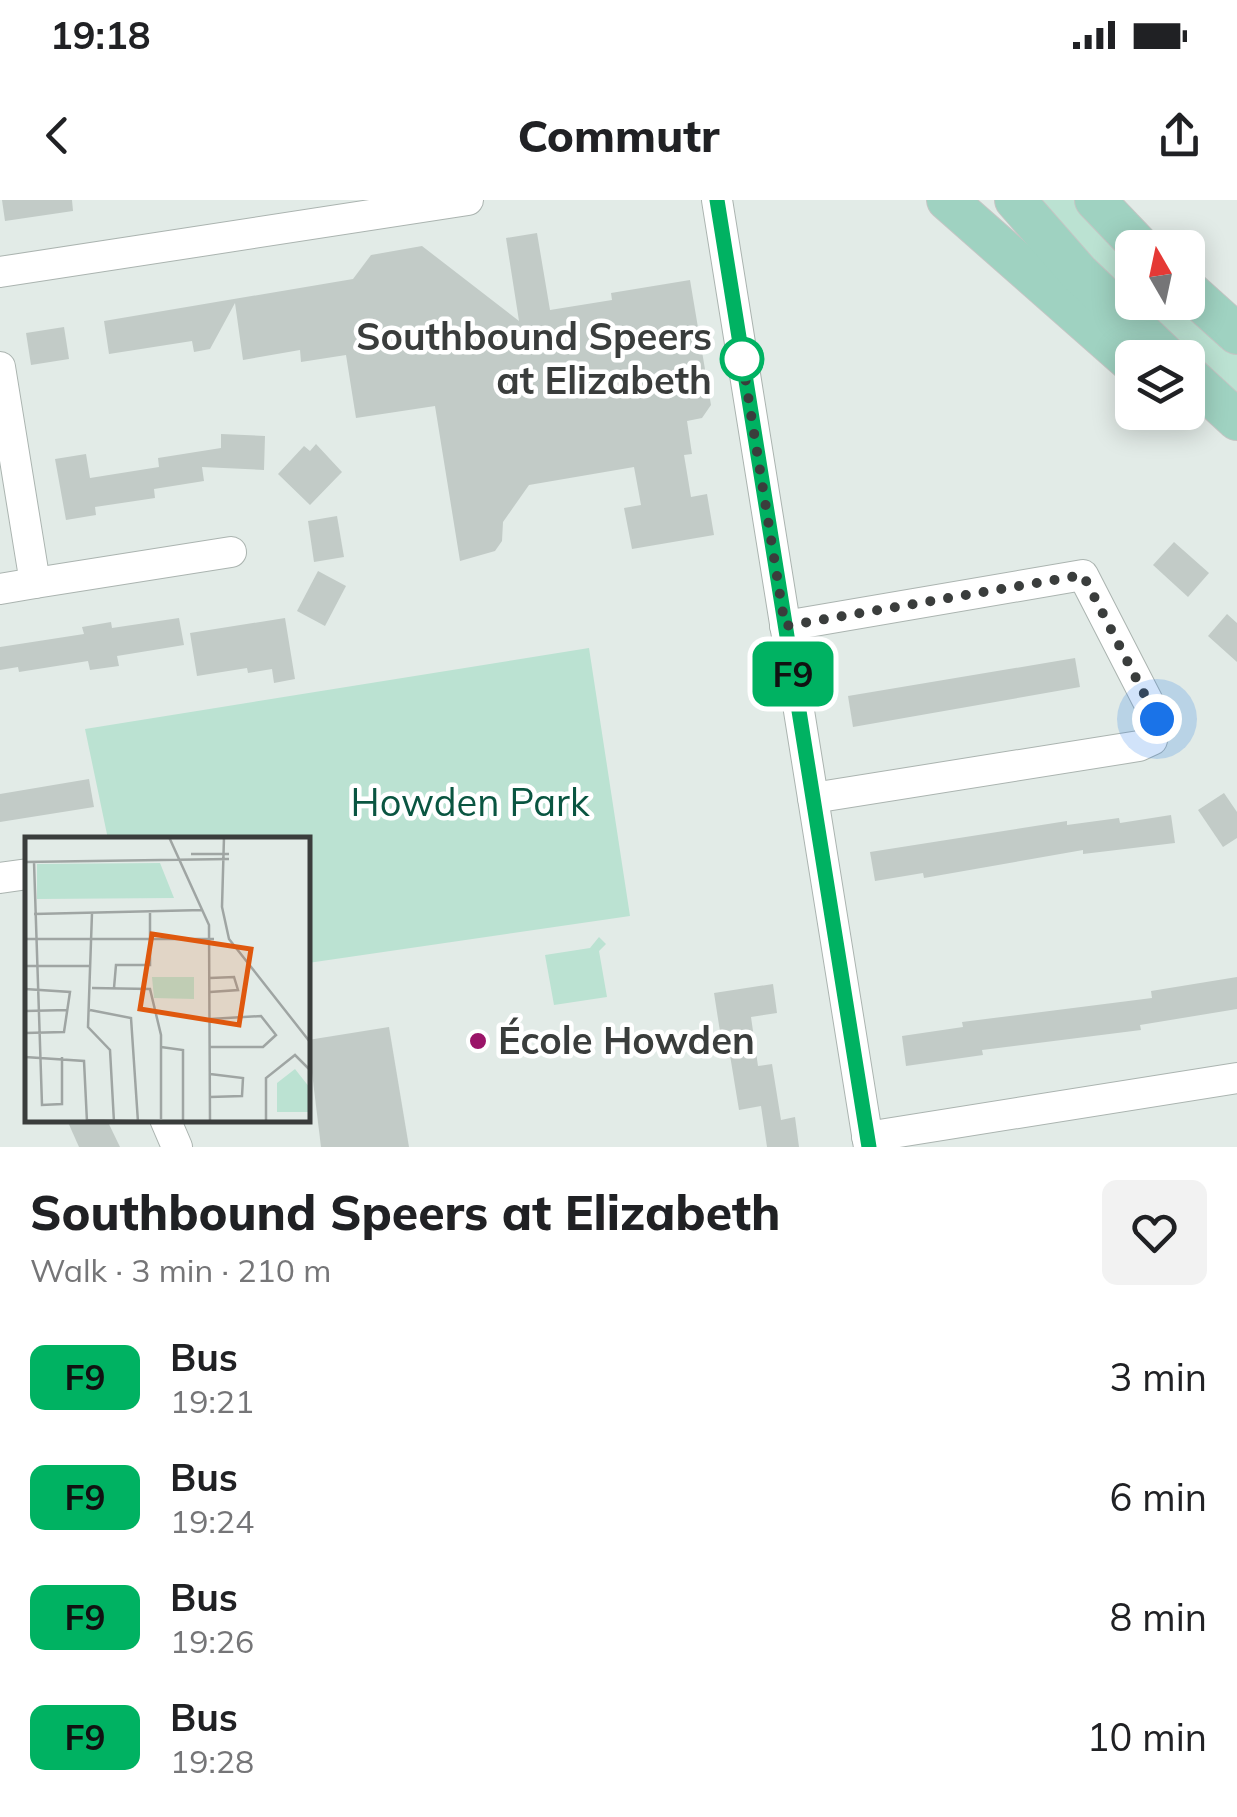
<!DOCTYPE html>
<meta charset="utf-8">
<style>
:root{--surface:#fff;--page:#f2f2f2;--text:#202124;--muted:#757577}
body{margin:0;font-family:Mulish,sans-serif;background:var(--page);color:var(--text);height:100vh;display:flex;flex-direction:column;font-size:38px;white-space:nowrap}
*{box-sizing:border-box;margin:0}
p{font-size:32px;color:var(--muted)}
.icon{flex:none;width:55px;height:55px;fill:none;stroke:currentColor;stroke-width:2;stroke-linecap:round;stroke-linejoin:round}
.map{position:relative;height:947px;overflow:hidden}
.drawer{display:flex;flex-direction:column;background:var(--surface);flex:1}
.drawer>*{flex:none}
.badge{padding:0 20px;border-radius:15px;font-size:35px;line-height:65px}
.needle{width:65px;rotate:351deg}
.buttons{position:absolute;left:1115px;top:30px;display:grid;gap:20px}
.buttons a{display:grid;place-items:center;width:90px;height:90px;border-radius:15px;background:var(--surface);box-shadow:0 5px 25px #0003;font-size:50px}
.you{position:absolute;width:50px;height:50px;margin:-25px;border:8px solid #fff;border-radius:50%;background:#1a73e8;box-shadow:0 0 0 15px #1a73e833}
.map>.badge{position:absolute;translate:-50% -50%;box-shadow:0 0 0 5px #fff}
.round{display:grid;place-items:center;flex:none;width:105px;height:105px;border-radius:15px;background:var(--page)}
.headline{display:flex;align-items:center;justify-content:space-between;height:170px;padding:0 30px}
h1{font-size:48px;font-weight:800;line-height:75px}
ul{padding:0;list-style:none}
li{display:flex;align-items:center;gap:30px;height:120px;padding:0 30px}
li div{flex:1}
li b{display:block;font-size:38px}
li em{font-style:normal}
li .badge{min-width:110px;font-weight:700;text-align:center}
.status{display:flex;justify-content:space-between;align-items:center;height:70px;padding:0 50px;background:var(--surface);direction:ltr}
.status svg{height:28px;fill:currentColor}
header{display:flex;justify-content:space-between;align-items:center;height:130px;padding:0 30px;background:var(--surface);font-size:45px;font-weight:800}
.map>svg:first-child{display:block}
</style>
<div class="status"><b>19:18</b><svg viewBox="0 0 49 12"><path d="M0 12V9h3v3zM5 12V6h3v6zM10 12V3h3v9zM15 12V0h3v12zM26 1h20v11H26zM47 4h2v5h-2z"/></svg></div>
<header><svg class="icon" aria-label="back" viewBox="0 0 24 24"><path d="M15 5l-7 7 7 7"/></svg>Commutr<svg class="icon" aria-label="share" viewBox="0 0 24 24"><path d="M12 15V3M7 8l5-5 5 5M5 13v7h14v-7"/></svg></header>
<div class="map">
<svg width="1237" height="947" viewBox="0 0 1237 947">
<rect width="100%" height="100%" fill="#e2ebe7"/>
<!-- green -->
<g fill="#bbe2d2">
<path d="M1035 0H1081L1132 55V102L1180 103 1237 154V199L1118 90Z"/>
<path d="M589 448 630 716 308 763V639H108L85 529Z"/>
<path d="M599 737 606 744 599 751 607 797 554 805 545 755 590 748Z"/>
</g>
<!-- building -->
<g fill="#c2cbc7">
<path d="M2 0H72L73 11 5 21Z"/>
<path d="M537 33 550 110 612 100 611 93 690 80 711 205 702 218 687 221 692 254 684 255 691 297 707 294 714 335 632 349 624 308 641 305 634 267 529 285 503 322 502 341 495 351 460 361 435 206 356 218 346 155 301 162 300 150 243 160 235 103 210 149 194 152 192 141 109 154 104 121 353 79 371 55 422 46 519 121 506 38Z"/>
<path d="M64 127 69 159 31 165 26 133Z"/>
<path d="M221 234 265 236 264 270 202 267 204 281 154 289 155 298 95 307 96 315 66 320 55 259 86 254 90 278 159 267 158 258 221 248Z"/>
<path d="M316 244 342 272 310 305 278 274 304 246 310 251Z"/>
<path d="M337 316 344 357 314 362 308 321Z"/>
<path d="M1174 342 1209 373 1188 397 1153 365Z"/>
<path d="M318 371 346 386 325 426 297 411Z"/>
<path d="M1227 414 1237 423V462L1208 436Z"/>
<path d="M179 418 184 445 117 456 119 466 90 470 88 461 19 472 18 467 0 470V447L84 434 82 427 111 422 112 428Z"/>
<path d="M285 418 295 479 274 483 272 469 248 473 247 468 197 476 190 433Z"/>
<path d="M1075 458 1080 487 853 527 848 496Z"/>
<path d="M89 579 94 607 0 622V594Z"/>
<path d="M1224 593 1237 612V638L1223 647 1198 610Z"/>
<path d="M1171 615 1175 643 1083 654V650L924 678 923 673 875 681 870 652 1067 621V625L1119 618 1120 623Z"/>
<path d="M1237 777V809L1140 825 1141 830 982 850 983 855 906 866 902 836 963 827 962 822 1152 798 1151 791Z"/>
<path d="M773 784 777 813 751 817 758 866 772 864 781 920 795 917 799 947H767L761 906 739 910 727 837 721 838 714 793Z"/>
<path d="M389 827 409 947H321L308 840Z"/>
<path d="M67 920H107L120 947H79Z"/>
</g>
<g fill="none" stroke-linecap="round" stroke-linejoin="round">
<defs>
<g id="minor">
<path d="M717 0 869 947"/>
<path d="M0 72 468 0"/>
<path d="M0 167 35 383 0 389"/>
<path d="M35 383 231 352"/>
<path d="M785 426 1083 375 1157 519 1152 540 1139 546 813 598"/>
<path d="M0 678 28 674"/>
<path d="M165 919 177 947"/>
<path d="M867 937 1237 878"/>
</g>
<g id="major">
<path d="M947 0 1132 163"/>
<path d="M1015 0 1079 73 1168 158"/>
<path d="M1095 0 1141 48"/>
<path d="M1188 90 1237 134"/>
<path d="M1188 175 1237 220"/>
</g>
</defs>
<!-- minor casing -->
<use href="#minor" stroke="#abb4b0" stroke-width="32"/>
<!-- major casing -->
<use href="#major" stroke="#c4c5c4" stroke-width="42"/>
<!-- minor -->
<use href="#minor" stroke="#fff" stroke-width="30"/>
<!-- major -->
<use href="#major" stroke="#9fd2c1" stroke-width="40"/>
</g>
<g fill="none" stroke-linecap="round" stroke-linejoin="round">
<defs>
<path id="line" d="M717 0 869 947"/>
</defs>
<!-- line casing -->
<use href="#line" stroke="#fff" stroke-width="22"/>
<!-- line -->
<use href="#line" stroke="#00b262" stroke-width="15"/>
<!-- walk -->
<path stroke="#3a3d3c" stroke-width="10" stroke-dasharray="0 18" d="M742 159 741 152 785 426 1083 375 1157 519"/>
</g>
<!-- markers -->
<circle fill="#fff" stroke="#00b262" stroke-width="5" cx="742" cy="159" r="20"/>
<circle fill="#9a1468" stroke="#fff" stroke-width="4" cx="478" cy="841" r="10"/>
<g text-anchor="middle" stroke-width="9" stroke-linejoin="round" paint-order="stroke">
<!-- stop labels -->
<g font-size="38" font-weight="bold" fill="#3a3d3c" stroke="#fff" text-anchor="end">
<text x="712" y="150">Southbound Speers<tspan x="712" dy="44">at Elizabeth</tspan></text>
</g>
<!-- park labels -->
<g font-size="38" fill="#0a5541" stroke="#fff">
<text x="470" y="616">Howden Park</text>
</g>
<!-- poi labels -->
<g font-size="38" font-weight="bold" fill="#3a3d3c" stroke="#fff" text-anchor="start">
<text x="498" y="854">École Howden</text>
</g>
</g>
<!-- overview -->
<g transform="translate(25 637)">
<rect width="285" height="285" fill="#e2ebe7"/>
<path d="M135 26 149 61 12 62V27ZM127 140H169V162L129 161ZM270 232 285 251V275H252V246Z" fill="#bbe2d2"/>
<path fill="none" stroke="#9fa5a3" stroke-width="2.5" d="M144 0 184 88 185 285M199 0 197 70 204 102 285 205M166 17H204M0 25 204 22M9 25 17 268 37 267V220M67 76 63 190 85 213 89 285M9 77 178 73M0 102H189M0 129H66M185 141 209 140 213 153 185 155M67 151 125 152 136 198V282M89 151 91 128H125V76M0 152 45 155 39 195 0 196M65 173 106 181 113 285M0 174 43 173M185 182 236 179 251 198 238 210H185M136 210 158 213V283M0 220 59 224 62 285M185 237 218 241 217 259 185 260M62 283 179 285M241 285V241L270 218 285 233"/>
<path fill="#df580e" fill-opacity="0.15" stroke="#df580e" stroke-width="5" d="M127 97 226 112 214 188 115 172Z"/>
<rect width="285" height="285" fill="none" stroke="#3a3d3c" stroke-width="5"/>
</g>
</svg>
<div class="buttons">
<a><svg class="needle" viewBox="-14 -14 28 28"><path d="M0-13l5 13h-10z" fill="#e53935"/><path d="M0 13l5-13h-10z" fill="#757577"/></svg></a>
<a><svg class="icon" aria-label="layers" viewBox="0 0 24 24"><path d="M12 4l9 5-9 5-9-5zM3 14l9 5 9-5"/></svg></a>
</div>
<div class="you" style="left:1157px;top:519px"></div>
<b class="badge" style="left:793px;top:474px;background:#00b262;color:#111">F9</b>
</div>
<section class="drawer">
<div class="headline"><div><h1>Southbound Speers at Elizabeth</h1><p>Walk · 3 min · 210 m</p></div><a class="round"><svg class="icon" aria-label="heart" viewBox="0 0 24 24"><path d="M12 20l-8-8c-3-5 5-10 8-4 3-6 11-1 8 4z"/></svg></a></div>
<ul>
<li><span class="badge" style="background:#00b262;color:#111">F9</span><div><b>Bus</b><p>19:21</p></div><em>3 min</em></li>
<li><span class="badge" style="background:#00b262;color:#111">F9</span><div><b>Bus</b><p>19:24</p></div><em>6 min</em></li>
<li><span class="badge" style="background:#00b262;color:#111">F9</span><div><b>Bus</b><p>19:26</p></div><em>8 min</em></li>
<li><span class="badge" style="background:#00b262;color:#111">F9</span><div><b>Bus</b><p>19:28</p></div><em>10 min</em></li>
</ul>
</section>
